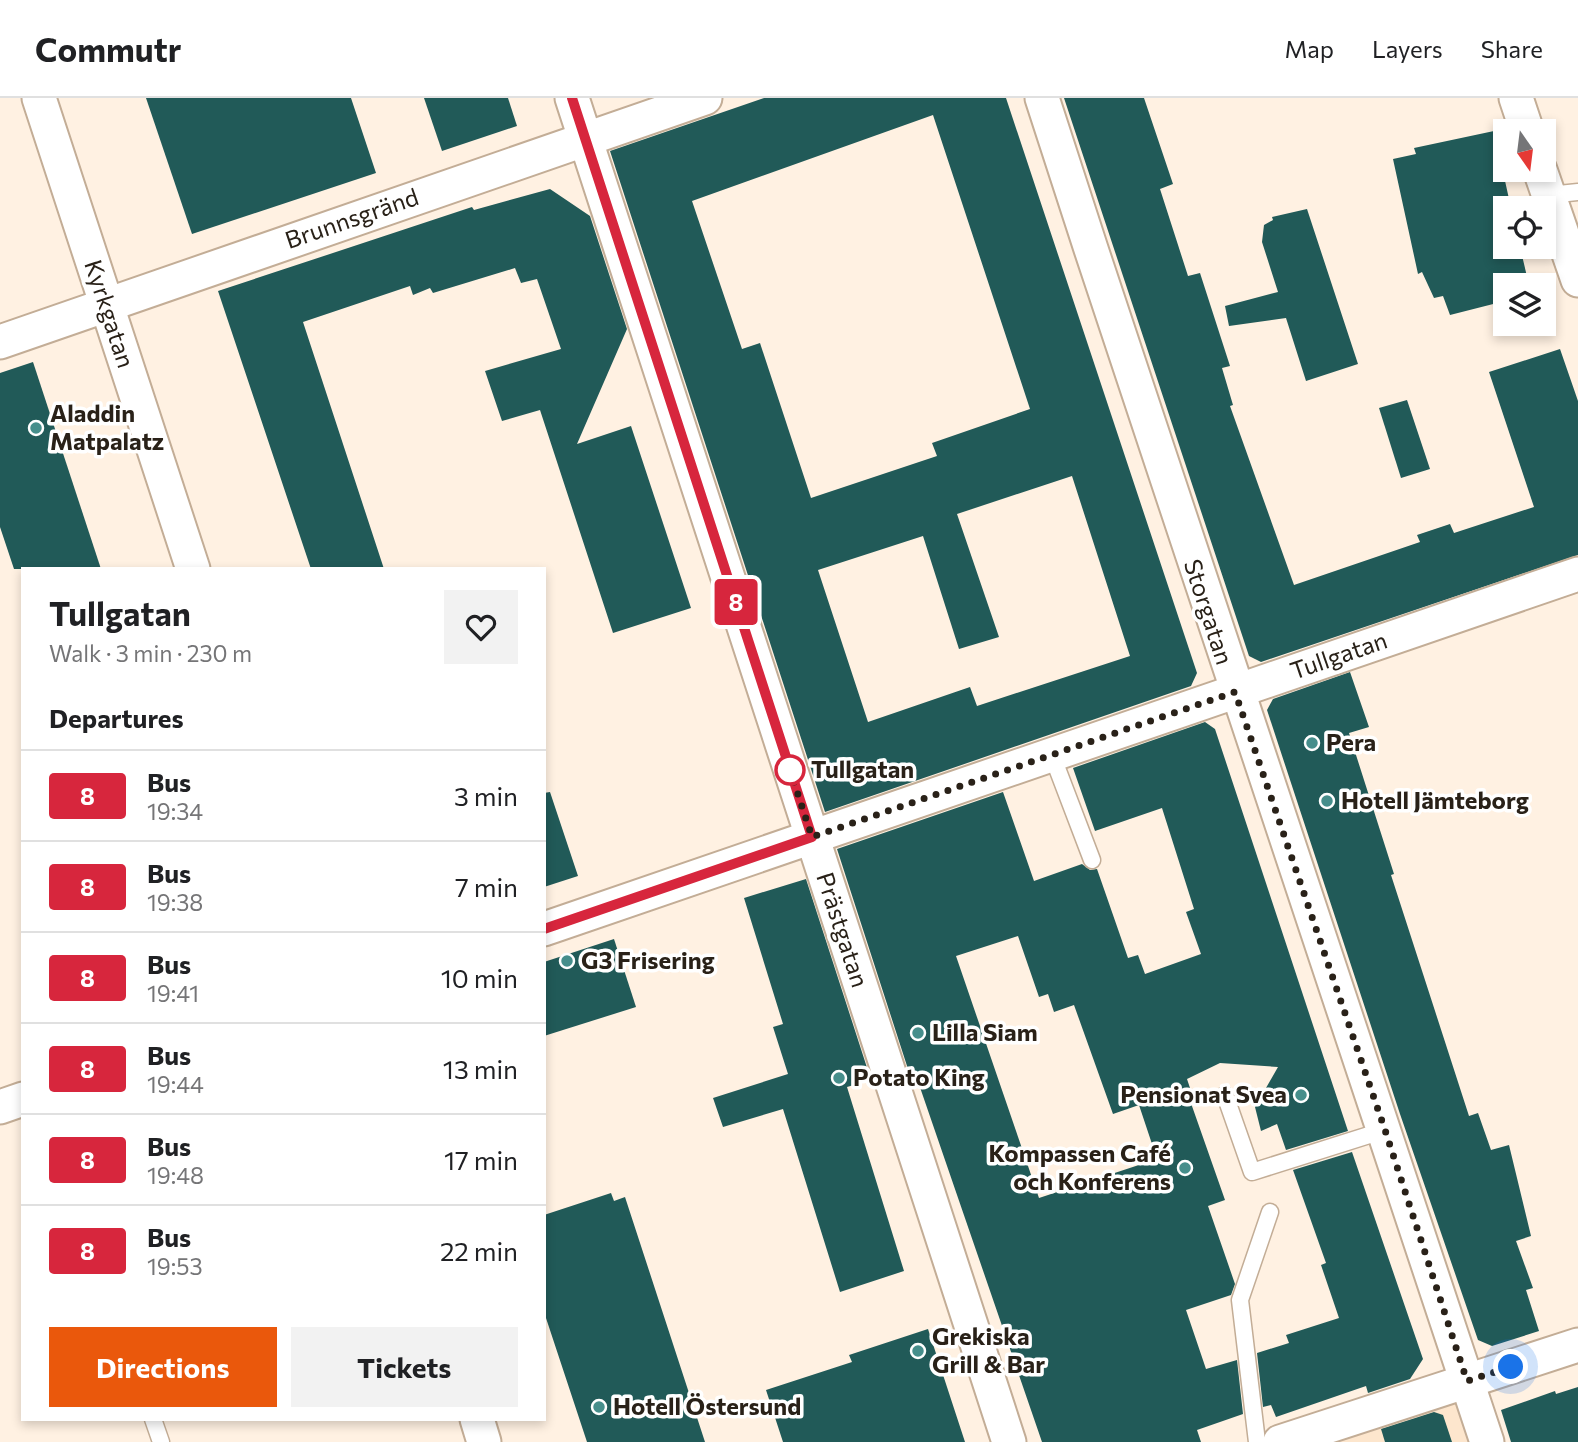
<!DOCTYPE html>
<meta charset="utf-8">
<style>
:root{--surface:#fff;--page:#f2f2f2;--text:#202124;--muted:#757577;--line:#e0e0e0;--accent:#ea580c}
body{margin:0;font-family:Commissioner,sans-serif;background:var(--page);color:var(--text);height:100vh;display:flex;flex-direction:column;font-size:26px;white-space:nowrap}
*{box-sizing:border-box;margin:0}
p{font-size:23px;color:var(--muted)}
.icon{flex:none;width:38px;height:38px;fill:none;stroke:currentColor;stroke-width:2;stroke-linecap:round;stroke-linejoin:round}
.map{position:relative;flex:1;overflow:hidden}
.sheet{position:absolute;left:21px;top:469px;width:525px;height:854px;display:flex;flex-direction:column;background:var(--surface);border-radius:0px;box-shadow:0 4px 10px #0003}
.sheet>*{flex:none}
.badge{padding:0 14px;border-radius:5px;font-size:24px;line-height:46px}
.needle{width:46px;rotate:166deg}
.tools{position:absolute;left:1493px;top:21px;display:grid;gap:14px}
.tools a{display:grid;place-items:center;width:63px;height:63px;border-radius:0px;background:var(--surface);box-shadow:0 4px 10px #0003;font-size:35px}
.you{position:absolute;width:35px;height:35px;margin:-18px;border:5px solid #fff;border-radius:50%;background:#1a73e8;box-shadow:0 0 0 10px #1a73e833}
.map>.badge{position:absolute;translate:-50% -50%;box-shadow:0 0 0 4px #fff}
h2{padding:0 28px;font-size:26px;line-height:63px}
.round{display:grid;place-items:center;flex:none;width:74px;height:74px;border-radius:0px;background:var(--page)}
.headline{display:flex;align-items:center;justify-content:space-between;height:119px;padding:0 28px}
h1{font-size:33px;font-weight:700;line-height:52px}
.action{display:flex;gap:14px;margin-top:auto;padding:14px 28px}
.action a{flex:1;height:80px;border-radius:0px;background:var(--accent);color:#fff;font-size:28px;font-weight:700;line-height:80px;text-align:center}
.action a+a{background:var(--page);color:var(--text)}
ul{padding:0;list-style:none}
li{display:flex;align-items:center;gap:21px;height:91px;padding:0 28px;border-top:2px solid var(--line)}
li div{flex:1}
li b{display:block;font-size:26px}
li em{font-style:normal}
li .badge{min-width:77px;font-weight:700;text-align:center}
header{display:flex;align-items:center;gap:42px;box-sizing:border-box;height:98px;padding:0 35px;background:var(--surface);border-bottom:2px solid var(--line)}
header strong{font-size:33px}
nav{display:flex;gap:38px;margin-inline-start:auto;font-size:24px}
.map>svg:first-child{display:block}
</style>
<header>
<strong>Commutr</strong>
<nav><a>Map</a><a>Layers</a><a>Share</a></nav>
</header>
<div class="map">
<svg width="1578" height="1344" viewBox="0 0 1578 1344">
<rect width="100%" height="100%" fill="#fff1e2"/>
<!-- built -->
<path fill="#fde6cd" d="M1461 1291 1478 1344H1299Z"/>
<!-- building -->
<g fill="#215a58" fill-rule="evenodd">
<path d="M146 0H351L376 75 192 136Z"/>
<path d="M424 0H508L517 28 442 53Z"/>
<path d="M764 0H1006L1197 575 1191 588 825 714 610 53ZM933 17 1030 311 932 345 937 358 811 400 760 245 742 251 692 103ZM1072 378 1130 558 977 608 970 589 868 624 818 472 923 438 959 551 999 539 957 416Z"/>
<path d="M1064 0H1144L1173 86 1160 91 1188 178 1200 175 1230 268 1222 270 1233 307 1230 308 1294 487 1420 444 1417 437 1450 426 1454 435 1534 409 1489 274 1560 251 1578 303V457L1261 564 1249 558Z"/>
<path d="M1494 33 1511 110H1505V149H1520L1529 187H1505V203L1450 217 1443 198 1434 200 1422 174 1418 176 1393 61 1416 56 1414 50Z"/>
<path d="M550 91 590 118 627 231 577 346 631 328 691 510 613 535 540 312 502 323 485 273 561 251 537 181 521 185 515 170 433 195 430 190 413 197 410 188 303 224 384 471H311L218 193 472 109 474 112Z"/>
<path d="M1307 111 1358 266 1306 283 1286 220 1229 228 1225 208 1278 194 1262 144 1264 127 1273 122 1272 119Z"/>
<path d="M33 264 101 471H14L0 429V275Z"/>
<path d="M1407 302 1430 371 1401 380 1379 310Z"/>
<path d="M1350 574 1369 629 1349 635 1394 776 1391 777 1469 1018 1478 1015 1491 1052 1509 1047 1531 1138 1516 1143 1533 1190 1526 1192 1539 1233 1492 1248 1478 1242 1400 1016 1267 612 1273 601Z"/>
<path d="M1205 624 1215 631 1348 1033 1286 1052 1277 1026 1261 1033 1255 1009 1278 969 1220 965 1187 981 1190 990 1186 991 1225 1102 1208 1108 1235 1186 1231 1197 1186 1212 1206 1271 1237 1262 1243 1316 1197 1332 1201 1344H1042L913 969 908 971 837 751 1003 694 1034 783 1082 766 1090 772 1097 771 1128 860 1138 857 1145 876 1201 856 1186 814 1194 811 1162 710 1095 733 1073 670ZM1018 838 1039 899 1048 896 1054 914 1074 907 1113 1016 1139 1007 1157 1061 1039 1100 956 858Z"/>
<path d="M550 694 578 778 544 789V695Z"/>
<path d="M806 781 871 982 847 989 904 1173 840 1194 783 1011 723 1029 713 1000 788 976 773 929 783 926 744 800Z"/>
<path d="M614 841 636 909 544 938V864Z"/>
<path d="M1352 1054 1423 1261 1410 1281 1368 1295 1366 1288 1276 1319 1271 1307 1263 1309 1257 1255 1289 1245 1286 1237 1339 1220 1321 1167 1326 1165 1293 1072Z"/>
<path d="M611 1095 614 1103 625 1099 705 1344H587L544 1214V1117Z"/>
<path d="M928 1231 965 1344H783L766 1292 852 1264 849 1257Z"/>
<path d="M1578 1289V1344H1511L1501 1312 1555 1293 1556 1296Z"/>
<path d="M1434 1314 1443 1317 1452 1344H1385L1381 1331Z"/>
</g>
<g fill="none" stroke-linecap="round" stroke-linejoin="round">
<defs>
<g id="service">
<path d="M1549 97 1578 94"/>
<path d="M1052 657 1092 762"/>
<path d="M1225 997 1252 1074 1385 1032"/>
<path d="M153 1321 161 1344"/>
<path d="M1257 1344 1240 1202 1270 1114"/>
</g>
<g id="minor">
<path d="M39 0 193 471"/>
<path d="M572 0 1009 1344"/>
<path d="M1042 0C1187 449 1338 896 1487 1344"/>
<path d="M1516 0 1527 33"/>
<path d="M1540 72 1578 182"/>
<path d="M0 244 705 0"/>
<path d="M544 831 1578 476"/>
<path d="M0 1009 23 1001"/>
<path d="M477 1321 484 1344"/>
<path d="M1280 1344 1578 1247"/>
</g>
</defs>
<!-- service casing -->
<use href="#service" stroke="#c3ad96" stroke-width="19"/>
<!-- minor casing -->
<use href="#minor" stroke="#c3ad96" stroke-width="37"/>
<!-- service -->
<use href="#service" stroke="#fff" stroke-width="16"/>
<!-- minor -->
<use href="#minor" stroke="#fff" stroke-width="33"/>
</g>
<g fill="none" stroke-linecap="round" stroke-linejoin="round">
<defs>
<path id="line" d="M544 831 812 739 572 0"/>
</defs>
<!-- line casing -->
<use href="#line" stroke="#fff" stroke-width="16"/>
<!-- line -->
<use href="#line" stroke="#d7263d" stroke-width="10"/>
<!-- walk -->
<path stroke="#292118" stroke-width="7" stroke-dasharray="0 12.6" d="M790 672 812 739 1235 594 1385 1032 1467 1283 1511 1269"/>
</g>
<!-- markers -->
<g fill="#468e8b" stroke="#fff" stroke-width="2.5">
<circle cx="36" cy="330" r="7"/>
<circle cx="1312" cy="645" r="7"/>
<circle cx="1327" cy="703" r="7"/>
<circle cx="567" cy="863" r="7"/>
<circle cx="918" cy="935" r="7"/>
<circle cx="839" cy="980" r="7"/>
<circle cx="1301" cy="997" r="7"/>
<circle cx="1185" cy="1070" r="7"/>
<circle cx="918" cy="1253" r="7"/>
<circle cx="599" cy="1309" r="7"/>
</g>
<circle fill="#fff" stroke="#d7263d" stroke-width="3.5" cx="790" cy="672" r="14"/>
<g text-anchor="middle" stroke-width="7" stroke-linejoin="round" paint-order="stroke">
<!-- street labels -->
<g font-size="24" fill="#292118" stroke="#fff">
<text transform="translate(352 121) rotate(-19)" y="8">Brunnsgränd</text>
<text transform="translate(109 216) rotate(72)" y="8">Kyrkgatan</text>
<text transform="translate(1208 514) rotate(72)" y="8">Storgatan</text>
<text transform="translate(1339 558) rotate(-19)" y="8">Tullgatan</text>
<text transform="translate(842 832) rotate(72)" y="8">Prästgatan</text>
</g>
<!-- poi labels -->
<g font-size="24" font-weight="bold" fill="#292118" stroke="#fff" text-anchor="start">
<text x="50" y="324">Aladdin<tspan x="50" dy="28">Matpalatz</tspan></text>
<text x="1326" y="653">Pera</text>
<text x="1341" y="711">Hotell Jämteborg</text>
<text x="581" y="871">G3 Frisering</text>
<text x="932" y="943">Lilla Siam</text>
<text x="853" y="988">Potato King</text>
<text x="1287" y="1005" text-anchor="end">Pensionat Svea</text>
<text x="1171" y="1064" text-anchor="end">Kompassen Café<tspan x="1171" dy="28">och Konferens</tspan></text>
<text x="932" y="1247">Grekiska<tspan x="932" dy="28">Grill &amp; Bar</tspan></text>
<text x="613" y="1317">Hotell Östersund</text>
</g>
<!-- stop labels -->
<g font-size="24" font-weight="bold" fill="#292118" stroke="#fff" text-anchor="start">
<text x="811" y="680">Tullgatan</text>
</g>
</g>
</svg>
<div class="tools">
<a><svg class="needle" viewBox="-14 -14 28 28"><path d="M0-13l5 13h-10z" fill="#e53935"/><path d="M0 13l5-13h-10z" fill="#757577"/></svg></a>
<a><svg class="icon" aria-label="locate" viewBox="0 0 24 24"><circle cx="12" cy="12" r="6"/><path d="M12 2v4M12 18v4M2 12h4M18 12h4"/></svg></a>
<a><svg class="icon" aria-label="layers" viewBox="0 0 24 24"><path d="M12 4l9 5-9 5-9-5zM3 14l9 5 9-5"/></svg></a>
</div>
<div class="you" style="left:1511px;top:1269px"></div>
<b class="badge" style="left:736px;top:504px;background:#d7263d;color:#fff">8</b>
<section class="sheet">
<div class="headline"><div><h1>Tullgatan</h1><p>Walk · 3 min · 230 m</p></div><a class="round"><svg class="icon" aria-label="heart" viewBox="0 0 24 24"><path d="M12 20l-8-8c-3-5 5-10 8-4 3-6 11-1 8 4z"/></svg></a></div>
<h2>Departures</h2>
<ul>
<li><span class="badge" style="background:#d7263d;color:#fff">8</span><div><b>Bus</b><p>19:34</p></div><em>3 min</em></li>
<li><span class="badge" style="background:#d7263d;color:#fff">8</span><div><b>Bus</b><p>19:38</p></div><em>7 min</em></li>
<li><span class="badge" style="background:#d7263d;color:#fff">8</span><div><b>Bus</b><p>19:41</p></div><em>10 min</em></li>
<li><span class="badge" style="background:#d7263d;color:#fff">8</span><div><b>Bus</b><p>19:44</p></div><em>13 min</em></li>
<li><span class="badge" style="background:#d7263d;color:#fff">8</span><div><b>Bus</b><p>19:48</p></div><em>17 min</em></li>
<li><span class="badge" style="background:#d7263d;color:#fff">8</span><div><b>Bus</b><p>19:53</p></div><em>22 min</em></li>
</ul>
<div class="action"><a>Directions</a><a>Tickets</a></div>
</section>
</div>
